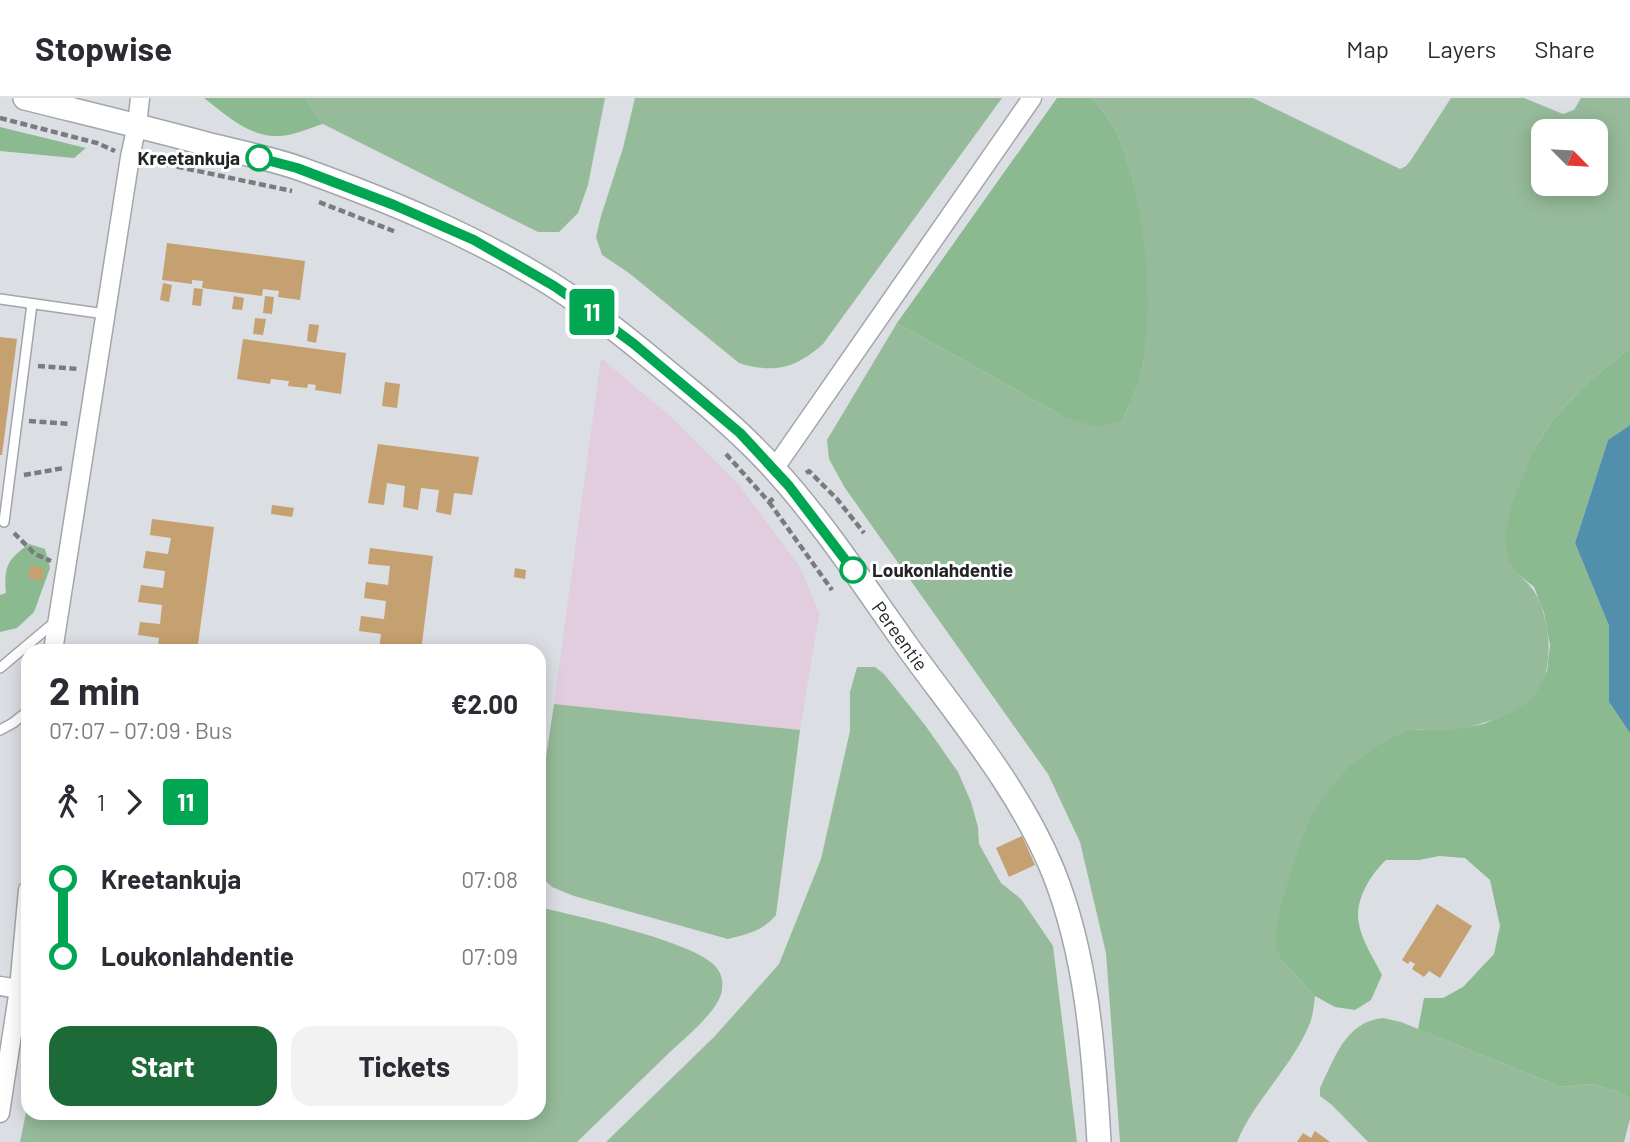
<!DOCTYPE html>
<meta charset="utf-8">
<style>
:root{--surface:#fff;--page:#f2f2f3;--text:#2b2b33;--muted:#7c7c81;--line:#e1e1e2;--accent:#1d6a39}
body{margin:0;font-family:Barlow,sans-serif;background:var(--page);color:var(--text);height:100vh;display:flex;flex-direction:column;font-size:26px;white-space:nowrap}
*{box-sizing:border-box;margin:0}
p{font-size:23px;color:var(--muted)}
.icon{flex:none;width:38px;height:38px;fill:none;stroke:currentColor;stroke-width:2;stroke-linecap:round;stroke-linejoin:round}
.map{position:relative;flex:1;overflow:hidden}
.drawer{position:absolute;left:21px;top:546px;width:525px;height:476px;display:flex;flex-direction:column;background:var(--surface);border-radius:21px;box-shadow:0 4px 18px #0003}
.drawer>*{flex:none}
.badge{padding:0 14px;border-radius:5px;font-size:24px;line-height:46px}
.needle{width:46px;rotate:114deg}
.controls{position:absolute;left:1531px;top:21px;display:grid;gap:14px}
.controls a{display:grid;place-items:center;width:77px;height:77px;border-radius:14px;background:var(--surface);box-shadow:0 4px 18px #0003;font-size:35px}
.map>.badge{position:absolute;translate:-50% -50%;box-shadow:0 0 0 4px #fff}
.legs{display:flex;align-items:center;gap:10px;height:77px;padding:0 28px;font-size:23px}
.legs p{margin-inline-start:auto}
.head{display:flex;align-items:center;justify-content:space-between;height:119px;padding:0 28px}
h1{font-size:38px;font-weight:700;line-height:52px}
.primary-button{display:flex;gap:14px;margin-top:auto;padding:14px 28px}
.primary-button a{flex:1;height:80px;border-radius:21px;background:var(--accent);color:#fff;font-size:28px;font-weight:700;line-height:80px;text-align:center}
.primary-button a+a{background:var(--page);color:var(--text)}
ul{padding:0 28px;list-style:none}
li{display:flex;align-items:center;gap:24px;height:77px;font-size:26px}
li i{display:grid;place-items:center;width:10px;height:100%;margin:0 9px;background:currentColor}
li i::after{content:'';width:18px;height:18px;margin:-9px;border:5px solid;border-radius:50%;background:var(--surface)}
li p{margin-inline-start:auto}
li:first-child i{background:linear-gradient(#0000 50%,currentColor 0)}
li:last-child i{background:linear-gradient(currentColor 50%,#0000 0)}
header{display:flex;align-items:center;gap:42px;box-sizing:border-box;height:98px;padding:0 35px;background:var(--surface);border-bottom:2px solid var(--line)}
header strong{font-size:33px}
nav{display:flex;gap:38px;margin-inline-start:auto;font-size:24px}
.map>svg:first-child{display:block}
</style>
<header>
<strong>Stopwise</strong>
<nav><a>Map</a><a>Layers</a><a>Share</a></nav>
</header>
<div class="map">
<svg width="1630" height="1044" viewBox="0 0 1630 1044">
<rect width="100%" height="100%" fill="#dbdee3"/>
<!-- industrial -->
<path fill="#e1cddd" d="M601 260 671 319 738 386 800 469 819 516 800 632 554 606Z"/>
<!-- green -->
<g fill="#96bb9a" fill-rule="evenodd">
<path d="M305 0H605L588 87 578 115 559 134H538L323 26Z"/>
<path d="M635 0H1002L823 246C796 270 775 276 739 265L629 175 602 157 596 139 601 118 623 50Z"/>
<path d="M1092 0H1253L1400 71 1406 68 1411 62 1451 0H1524L1563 16 1574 12 1581 0H1630V250L1589 283 1554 320 1533 353 1518 476C1538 493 1542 505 1547 531 1551 551 1548 587 1533 602 1517 617 1470 630 1448 633 1436 634 1422 631 1410 631L1282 863 1315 898C1314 907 1313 917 1310 925 1293 968 1254 1002 1237 1044H1120L1106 855 1080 744 1048 676 845 390 829 361 827 342 897 225 1064 319 1123 322C1129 305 1140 285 1143 267 1154 199 1145 98 1117 35 1111 23 1100 10 1092 0ZM1544 33H1596V86H1544Z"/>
<path d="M857 569H875L884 576 925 627 958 674 971 704 978 729 979 746 1001 785 1021 801 1053 848 1077 1044H606L715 938 779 866 821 761 850 633V594Z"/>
<path d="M554 606 800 632 776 817C763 833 747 836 728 841L574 798 552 789 539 777V706Z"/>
<path d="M539 809C575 818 695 843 716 869 723 877 724 889 720 899 712 918 685 940 670 954 639 984 608 1014 577 1044H20L28 1005V1015H539Z"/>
<path d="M1383 920 1401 924 1561 989 1591 986 1616 993 1630 1000V1021L1624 1044H1368L1332 1007 1320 998V990C1335 960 1345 924 1383 920Z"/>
</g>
<!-- forest -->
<g fill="#8bba91">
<path d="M204 0H305L323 26C309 30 291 39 275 38 248 38 225 16 204 0Z"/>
<path d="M1057 0H1092C1100 10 1111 23 1117 35 1145 98 1155 199 1143 267 1140 286 1129 305 1123 322L1096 329 1064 319 897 225Z"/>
<path d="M0 29 86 50 74 60 0 53Z"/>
<path d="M1630 250V327L1608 342 1575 445 1609 528V604L1630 635V1000L1616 993 1591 986 1561 989 1418 931 1424 900H1443L1463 889 1494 856 1500 828 1490 782 1465 760 1439 758 1419 762H1386C1370 777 1354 803 1359 826 1362 843 1374 861 1382 877L1371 902 1355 912 1335 909 1315 898 1282 863 1275 847 1279 813 1301 743 1313 715 1328 694 1349 668 1380 646 1410 631 1446 633 1483 626 1510 615 1533 601 1547 573 1550 547 1544 515 1534 489 1518 476 1509 463 1505 436 1512 406 1533 353 1554 320 1589 283Z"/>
<path d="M29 446 45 451 50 470 34 514 17 530 0 534V497L6 495C4 468 7 462 29 446Z"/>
</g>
<!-- water -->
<path fill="#518fac" d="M1630 327V635L1609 604V528L1575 445 1608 342Z"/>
<!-- building -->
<g fill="#c5a070">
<path d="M167 145 305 163 300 202 278 199 279 193 263 191 262 198 202 190 203 183 192 182V186L162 182Z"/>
<path d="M163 185 172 187 169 204 160 202Z"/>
<path d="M194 190 203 191 201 208 192 207Z"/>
<path d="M234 198 244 200 242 212 232 211Z"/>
<path d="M265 198 274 199 272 216 263 215Z"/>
<path d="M255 220 266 221 263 237 253 236Z"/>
<path d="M309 226 319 227 316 245 307 243Z"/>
<path d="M0 239 17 241 2 357H0Z"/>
<path d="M243 241 346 255 341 296 315 292 316 287 308 286 307 290 288 288 289 283 271 281 270 286 237 281Z"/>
<path d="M385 284 400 286 397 310 382 308Z"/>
<path d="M378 346 479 359 472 397 454 395 451 417 436 414 439 392 421 390 418 412 403 409 405 388 387 385 384 407 368 405Z"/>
<path d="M272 407 294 410 292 419 271 416Z"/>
<path d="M152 421 214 429 197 553H157L159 540 138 537 140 524 160 526 162 507 138 504 141 487 163 490 165 473 143 470 146 453 168 456 171 440 150 437Z"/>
<path d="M370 450 433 458 421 553H379L381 536 359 533 361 518 384 521 386 503 364 500 366 484 388 487 390 468 368 466Z"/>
<path d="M31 467 44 470 42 483 28 480Z"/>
<path d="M515 470 526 472 525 481 514 479Z"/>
<path d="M1022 738 1035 767 1009 779 996 750Z"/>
<path d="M1437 806 1472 828 1440 880 1429 873 1424 879 1412 871 1415 866 1410 863 1408 866 1402 862Z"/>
<path d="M1315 1033 1330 1044H1297L1303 1035 1311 1040Z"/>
</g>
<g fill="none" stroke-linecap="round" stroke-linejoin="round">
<defs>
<g id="service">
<path d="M0 201 105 216"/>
<path d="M4 424 32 206"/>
<path d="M0 570 56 523"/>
<path d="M0 632 13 625 28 613"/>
</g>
<g id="minor">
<path d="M774 371 1032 0"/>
<path d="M53 553 130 59 137 27 140 0"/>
<path d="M0 888 19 891"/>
<path d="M0 1015 19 891 28 792"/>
</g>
<path id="tertiary" d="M25 0C89 16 152 31 214 48 243 55 273 61 301 71 387 102 473 137 551 186 597 215 639 250 681 285 714 312 747 340 776 373 825 427 865 489 907 548 959 620 1019 690 1053 773 1087 857 1094 954 1099 1044"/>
</defs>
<!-- service casing -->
<use href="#service" stroke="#a2a5aa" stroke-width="12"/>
<!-- minor casing -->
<use href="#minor" stroke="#a2a5aa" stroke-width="21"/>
<!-- tertiary casing -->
<use href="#tertiary" stroke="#a2a5aa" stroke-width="26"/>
<!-- path -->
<g stroke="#797b7f" stroke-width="4.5" stroke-dasharray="7 3.5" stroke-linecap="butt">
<path d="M0 20 97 45 115 53"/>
<path d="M146 62 292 93"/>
<path d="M319 104 396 134"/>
<path d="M38 268 78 271"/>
<path d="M29 323 70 326"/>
<path d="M726 356 769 404 774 400"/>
<path d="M806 375 809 373 837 401 864 435"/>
<path d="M24 377 64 370"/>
<path d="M769 404 832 492"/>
<path d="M14 435 35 456 51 463"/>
</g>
<!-- service -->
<use href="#service" stroke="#fff" stroke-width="9"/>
<!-- minor -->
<use href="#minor" stroke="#fff" stroke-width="18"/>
<!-- tertiary -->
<use href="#tertiary" stroke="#fff" stroke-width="23"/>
</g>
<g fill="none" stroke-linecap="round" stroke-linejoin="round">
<defs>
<path id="line-1" d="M259 60 297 70 394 107 474 142 554 188 583 208 634 246 740 335 789 388 853 472"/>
</defs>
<!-- line-1 casing -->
<use href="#line-1" stroke="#fff" stroke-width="16"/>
<!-- line-1 -->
<use href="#line-1" stroke="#00a651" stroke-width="10"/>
</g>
<!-- markers -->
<g fill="#fff" stroke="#00a651" stroke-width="3.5">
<circle cx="259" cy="60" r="12"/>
<circle cx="853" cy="472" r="12"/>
</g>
<g text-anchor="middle" stroke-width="6" stroke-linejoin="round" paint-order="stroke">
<!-- stop labels -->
<g font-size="19" font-weight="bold" fill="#232426" stroke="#fff" text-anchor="end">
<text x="240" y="67">Kreetankuja</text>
<text x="872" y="479" text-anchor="start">Loukonlahdentie</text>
</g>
<!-- street labels -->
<g font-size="19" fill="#232426" stroke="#fff">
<text transform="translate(900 538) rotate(54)" y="7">Pereentie</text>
</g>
</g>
</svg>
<div class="controls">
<a><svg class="needle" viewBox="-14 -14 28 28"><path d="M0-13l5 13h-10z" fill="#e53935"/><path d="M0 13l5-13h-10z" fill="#7c7c81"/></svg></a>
</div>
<b class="badge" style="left:592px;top:214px;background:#00a651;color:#fff">11</b>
<section class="drawer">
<div class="head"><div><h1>2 min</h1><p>07:07 – 07:09 · Bus</p></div><b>€2.00</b></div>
<div class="legs"><svg class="icon" aria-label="walk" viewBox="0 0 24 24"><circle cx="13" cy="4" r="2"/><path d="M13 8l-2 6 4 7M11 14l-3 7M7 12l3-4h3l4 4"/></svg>1<svg class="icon" aria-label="forward" viewBox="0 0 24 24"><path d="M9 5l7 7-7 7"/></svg><b class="badge" style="background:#00a651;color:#fff">11</b></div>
<ul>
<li><i style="color:#00a651"></i><b>Kreetankuja</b><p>07:08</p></li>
<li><i style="color:#00a651"></i><b>Loukonlahdentie</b><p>07:09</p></li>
</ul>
<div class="primary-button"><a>Start</a><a>Tickets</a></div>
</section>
</div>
